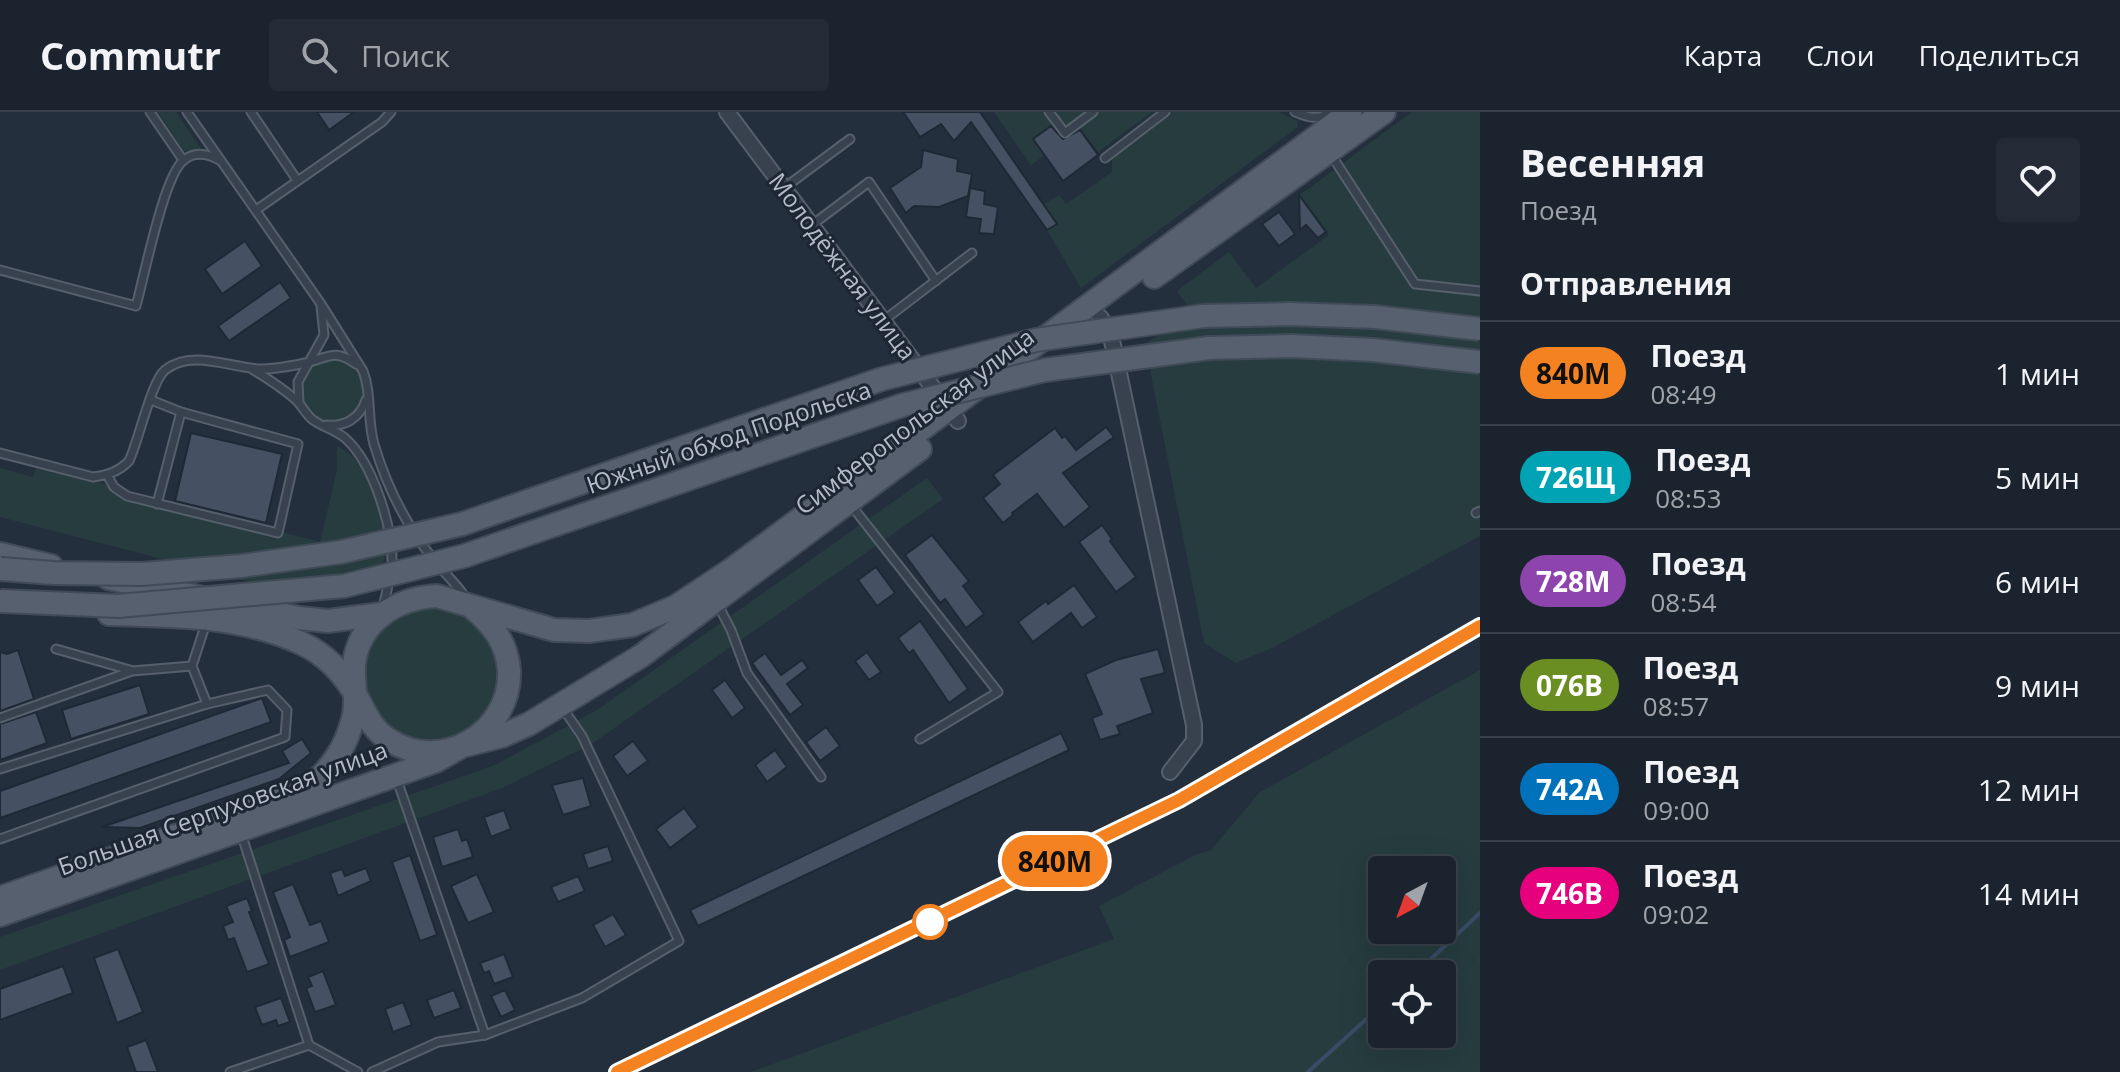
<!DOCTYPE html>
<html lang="ru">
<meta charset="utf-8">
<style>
:root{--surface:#1b232e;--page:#242b36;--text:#f1f3f6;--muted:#a0a4aa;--line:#39404a}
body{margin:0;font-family:"Open Sans",sans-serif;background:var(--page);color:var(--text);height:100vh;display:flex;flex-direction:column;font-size:30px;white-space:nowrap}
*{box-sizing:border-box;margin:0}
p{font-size:26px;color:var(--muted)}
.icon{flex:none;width:44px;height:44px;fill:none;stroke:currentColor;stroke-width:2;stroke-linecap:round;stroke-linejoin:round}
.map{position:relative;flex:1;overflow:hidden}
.drawer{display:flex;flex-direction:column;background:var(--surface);width:640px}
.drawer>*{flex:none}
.badge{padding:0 16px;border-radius:26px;font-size:28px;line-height:52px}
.needle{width:52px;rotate:221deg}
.tools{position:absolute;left:1368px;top:744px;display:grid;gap:16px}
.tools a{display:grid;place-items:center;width:88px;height:88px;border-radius:8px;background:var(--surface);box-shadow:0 8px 32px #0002,0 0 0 2px var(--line);font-size:40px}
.map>.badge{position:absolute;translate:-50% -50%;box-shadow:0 0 0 4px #fff}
h2{padding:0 40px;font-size:30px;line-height:72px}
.round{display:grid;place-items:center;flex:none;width:84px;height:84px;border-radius:8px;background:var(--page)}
.headline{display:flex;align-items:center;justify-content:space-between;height:136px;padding:0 40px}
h1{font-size:38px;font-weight:700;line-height:60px}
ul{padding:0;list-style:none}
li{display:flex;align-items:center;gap:24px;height:104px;padding:0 40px;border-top:2px solid var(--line)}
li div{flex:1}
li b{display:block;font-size:30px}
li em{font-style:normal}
li .badge{min-width:88px;font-weight:700;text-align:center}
header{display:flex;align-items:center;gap:48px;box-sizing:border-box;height:112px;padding:0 40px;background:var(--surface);border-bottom:2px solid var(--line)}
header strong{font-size:38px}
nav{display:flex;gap:44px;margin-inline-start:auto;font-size:28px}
.search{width:560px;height:72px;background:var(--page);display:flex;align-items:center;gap:20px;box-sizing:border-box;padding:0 28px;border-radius:8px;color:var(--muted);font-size:30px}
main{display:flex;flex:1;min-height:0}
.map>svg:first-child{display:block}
</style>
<header>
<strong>Commutr</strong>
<div class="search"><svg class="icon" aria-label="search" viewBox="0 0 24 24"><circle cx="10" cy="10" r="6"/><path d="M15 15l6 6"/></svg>Поиск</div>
<nav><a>Карта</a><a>Слои</a><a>Поделиться</a></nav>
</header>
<main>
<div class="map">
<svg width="1480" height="960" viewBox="0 0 1480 960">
<rect width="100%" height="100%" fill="#242f3e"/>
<!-- green -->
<g fill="#263c3f" fill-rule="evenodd">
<path d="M158 0H176L202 38 184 39Z"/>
<path d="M994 0H1152L1098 40 1081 17 1031 53Z"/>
<path d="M1172 0H1279L1297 9 1298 15 1081 176 1047 118 1056 112 1044 92 1059 83 1066 92 1112 60V46Z"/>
<path d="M1412 0H1480V424L1272 536 1236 551 1204 531 1145 232 1192 200 1177 179 1229 140 1256 176 1329 123 1300 83Z"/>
<circle cx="332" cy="278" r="32"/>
<path d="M337 334C343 337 348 340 352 344 370 362 401 439 378 457 363 469 334 479 317 487L0 405V356L33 365 38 351 129 380 320 430 337 358Z"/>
<path d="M927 366 943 387 590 633 502 676 0 858V825L493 654 597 598Z"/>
<circle cx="432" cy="562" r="67"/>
<path d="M1480 558V960H751L1114 827 1099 794 1195 743 1211 738 1260 680ZM1382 758H1442V818H1382ZM1382 862H1442V922H1382Z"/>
</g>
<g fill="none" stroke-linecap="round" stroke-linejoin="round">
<!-- stream -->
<g stroke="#394c67" stroke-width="4">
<path d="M1415 862 1480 801"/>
<path d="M1308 960 1382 893"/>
</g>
</g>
<!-- building -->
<g fill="#455162" stroke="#1f2835" stroke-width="2">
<path d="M317 0H354L329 18Z"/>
<path d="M903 0H980L1057 112 1047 118 971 10 954 29 941 12 920 25Z"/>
<path d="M1051 14 1063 27 1080 18 1098 43 1063 69 1033 27Z"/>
<path d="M923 38 958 47 957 59 972 62 968 84 939 95 914 94 906 101 890 76 921 55Z"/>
<path d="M970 76 985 79 984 92 998 95 994 122 979 121 981 107 966 105Z"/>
<path d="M1299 83 1326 120 1318 126 1306 113 1300 118Z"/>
<path d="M1279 100 1295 122 1279 134 1262 112Z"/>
<path d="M245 129 262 154 222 182 205 157Z"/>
<path d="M280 170 291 186 229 229 218 214Z"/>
<path d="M1106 315 1114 325 1063 361 1090 395 1064 416 1037 382 1012 401 1013 403 1003 411 983 386 1000 372 993 363 1055 316 1062 326 1065 324 1076 338Z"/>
<path d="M191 321 282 342 266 411 175 389Z"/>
<path d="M1102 413 1112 427 1110 429 1136 465 1116 480 1079 430Z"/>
<path d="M932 423 969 469 963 474 984 502 966 516 945 487 940 491 905 443Z"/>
<path d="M876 455 895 481 877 494 858 468Z"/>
<path d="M1074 473 1097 505 1082 516 1071 501 1033 530 1018 510 1046 489 1048 492Z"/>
<path d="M920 509 968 577 949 591 913 538 909 541 898 526Z"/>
<path d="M1158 537 1165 561 1141 567 1153 601 1117 614 1120 622 1100 628 1092 606 1102 602 1085 562 1116 548Z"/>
<path d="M18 538 34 587 0 599V540L7 542Z"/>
<path d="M867 540 881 560 869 568 855 549Z"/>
<path d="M765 541 781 563 802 548 808 556 787 572 803 593 790 603 752 551Z"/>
<path d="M725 568 745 596 732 606 712 578Z"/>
<path d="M140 573 149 602 71 627 62 598Z"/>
<path d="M262 586 271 610 0 706V679Z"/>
<path d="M36 600 47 631 0 648V612Z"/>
<path d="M826 615 840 634 820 649 806 630Z"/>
<path d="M1061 621 1069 638 698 814 690 798Z"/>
<path d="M302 627 311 641 279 667 140 716 102 715 289 651 282 639Z"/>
<path d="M633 629 648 649 627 664 613 644Z"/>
<path d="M775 638 787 655 767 670 755 653Z"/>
<path d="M583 666 591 694 563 703 552 673Z"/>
<path d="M684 696 698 715 670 736 656 717Z"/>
<path d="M504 698 511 717 491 725 484 705Z"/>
<path d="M458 717 462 729 467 727 473 745 442 755 433 725Z"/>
<path d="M608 734 613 749 588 757 583 742Z"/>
<path d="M410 743 437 823 420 829 392 750Z"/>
<path d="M366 756 371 769 338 784 330 761 342 757 345 764Z"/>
<path d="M477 762 494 800 468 811 451 774Z"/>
<path d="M578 764 585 779 558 790 551 775Z"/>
<path d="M293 772 310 813 321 809 329 830 290 845 284 828 290 825 273 780Z"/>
<path d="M247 786 252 799 249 800 269 852 247 860 234 826 228 828 223 814 233 810 226 794Z"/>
<path d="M613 802 626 823 605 835 593 813Z"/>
<path d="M118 837 143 900 117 911 94 846Z"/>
<path d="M504 842 513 865 494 872 489 859 484 861 480 851Z"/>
<path d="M63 854 73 881 0 908V877Z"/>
<path d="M323 859 336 893 315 900 306 876 312 874 308 865Z"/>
<path d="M454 878 461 896 434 906 427 888Z"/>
<path d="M505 878 515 898 501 905 491 884Z"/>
<path d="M281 886 290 910 278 914 276 908 262 913 255 895Z"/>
<path d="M403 890 412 913 393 920 385 897Z"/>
<path d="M146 928 158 960H136L127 935Z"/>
</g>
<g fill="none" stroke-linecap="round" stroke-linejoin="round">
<defs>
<g id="service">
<path d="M150 0 183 48"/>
<path d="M187 0 321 192 363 259C372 282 367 308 374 332 386 373 407 414 433 447 443 460 456 471 465 485"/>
<path d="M251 0 297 68"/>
<path d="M1049 0 1065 21 1093 0"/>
<path d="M1295 0C1307 5 1318 9 1330 0"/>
<path d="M1330 41 1415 172 1480 179"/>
<path d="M1105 46 1165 0"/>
<path d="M784 76 850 27"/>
<path d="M256 98 382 10 391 0"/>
<path d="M812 113 869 70 936 169"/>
<path d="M0 158 136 194C144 166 164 62 184 48 195 39 208 42 219 48"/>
<path d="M883 209 972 141"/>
<path d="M252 257C268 267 283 276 297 289 303 295 306 303 313 308 323 315 335 318 345 326 374 352 394 418 392 457"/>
<path d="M299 290 298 270 324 223 321 194"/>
<path d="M327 313C345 315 360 306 366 288"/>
<path d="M0 341 93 365C108 363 118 360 129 349 139 328 151 270 165 258 192 236 233 257 262 257 276 257 291 254 305 251 327 247 333 235 356 252"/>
<path d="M107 363 114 375 127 384 278 421 298 332 181 300 151 288"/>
<path d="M157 392 181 300"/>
<path d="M851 393 998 580 920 627"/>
<path d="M1476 401 1480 399"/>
<path d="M717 491 731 518 747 561 821 665"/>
<path d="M383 496 389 469"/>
<path d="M56 537 130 558"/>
<path d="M0 606 132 559 192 554"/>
<path d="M0 657 207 592 192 554 207 508"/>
<path d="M396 665 485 923"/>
<path d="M241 721 309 933 358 960"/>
<path d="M0 727 285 625 287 598 268 578 207 592"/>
<path d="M230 960 309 933"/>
<path d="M372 960 438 930 485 923 582 886 679 829 582 624 562 595"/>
</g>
<g id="minor">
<path d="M727 0 958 309"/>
<path d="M1100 205 1108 216 1113 233 1194 613V629L1170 660"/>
</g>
<g id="primary">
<path d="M1154 165 1384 0"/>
<path d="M0 442 51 454"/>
<path d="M108 466 299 506 328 509 382 502"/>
<path d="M109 502C174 504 241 503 301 531 325 542 344 562 357 585 366 602 372 617 389 628 442 662 512 620 509 558 507 532 494 514 474 497"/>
<path d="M0 786 306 678C330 658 345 638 353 607 358 588 353 572 354 552 359 509 397 486 437 484L554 518 589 519 632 513 675 495 731 458 1350 0"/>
<path d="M0 803 436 649 462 634 502 624 529 612 641 544 920 337"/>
</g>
</defs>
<!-- service casing -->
<use href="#service" stroke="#565f6c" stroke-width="11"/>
<!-- minor casing -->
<use href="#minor" stroke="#565f6c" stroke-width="18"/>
<!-- primary casing -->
<use href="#primary" stroke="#414a57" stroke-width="26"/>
<!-- service -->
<use href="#service" stroke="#38414e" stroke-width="7"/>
<!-- minor -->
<use href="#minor" stroke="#38414e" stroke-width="14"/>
<!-- primary -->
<use href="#primary" stroke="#56606e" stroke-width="22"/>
<defs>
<path id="rail" d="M617 960 1179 688 1480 514"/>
</defs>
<!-- rail casing -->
<use href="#rail" stroke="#5a6575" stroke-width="7"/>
<!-- rail -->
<use href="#rail" stroke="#1d2633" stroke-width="4" stroke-dasharray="12" stroke-linecap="butt"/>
<defs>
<g id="primary-bridge">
<path d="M0 457 54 461 142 462 241 454 341 440 462 412 882 267 1036 228 1203 204 1290 202 1375 205 1480 217"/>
<path d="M0 489 118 494 344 474 464 444 903 293 1045 258 1209 236 1292 234 1373 238 1480 250"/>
</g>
</defs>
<!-- primary-bridge casing -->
<use href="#primary-bridge" stroke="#414a57" stroke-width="26" stroke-linecap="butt"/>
<!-- primary-bridge -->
<use href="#primary-bridge" stroke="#56606e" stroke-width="22"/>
</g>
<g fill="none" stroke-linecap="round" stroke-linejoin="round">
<defs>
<path id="line" d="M617 960 1179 688 1480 514"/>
</defs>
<!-- line casing -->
<use href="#line" stroke="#fff" stroke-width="18"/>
<!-- line -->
<use href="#line" stroke="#f58220" stroke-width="12"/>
</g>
<!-- markers -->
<circle fill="#fff" stroke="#f58220" stroke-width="4" cx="930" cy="810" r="16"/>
<g text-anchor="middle" stroke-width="6" stroke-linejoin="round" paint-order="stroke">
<!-- street labels -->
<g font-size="24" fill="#b4bcc9" stroke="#1d2633">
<text transform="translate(842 155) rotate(53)" y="8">Молодёжная улица</text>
<text transform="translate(915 310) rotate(-37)" y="8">Симферопольская улица</text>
<text transform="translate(729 326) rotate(-19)" y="8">Южный обход Подольска</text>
<text transform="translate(223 697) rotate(-20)" y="8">Большая Серпуховская улица</text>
</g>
</g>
</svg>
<div class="tools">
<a><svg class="needle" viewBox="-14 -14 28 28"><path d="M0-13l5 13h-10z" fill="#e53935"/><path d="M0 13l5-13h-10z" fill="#a0a4aa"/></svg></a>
<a><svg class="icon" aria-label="locate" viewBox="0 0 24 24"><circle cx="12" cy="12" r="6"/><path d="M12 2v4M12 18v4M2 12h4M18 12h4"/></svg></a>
</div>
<b class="badge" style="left:1055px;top:749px;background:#f58220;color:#111">840М</b>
</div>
<section class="drawer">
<div class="headline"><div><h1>Весенняя</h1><p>Поезд</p></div><a class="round"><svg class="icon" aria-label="heart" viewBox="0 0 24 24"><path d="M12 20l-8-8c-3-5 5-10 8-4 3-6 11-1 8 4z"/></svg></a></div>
<h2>Отправления</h2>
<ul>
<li><span class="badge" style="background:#f58220;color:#111">840М</span><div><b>Поезд</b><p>08:49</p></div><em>1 мин</em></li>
<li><span class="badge" style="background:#00a3b4;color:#fff">726Щ</span><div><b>Поезд</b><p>08:53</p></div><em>5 мин</em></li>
<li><span class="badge" style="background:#8e44ad;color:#fff">728М</span><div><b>Поезд</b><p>08:54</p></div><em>6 мин</em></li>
<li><span class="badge" style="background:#6b8e23;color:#fff">076В</span><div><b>Поезд</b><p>08:57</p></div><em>9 мин</em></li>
<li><span class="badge" style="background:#0072bc;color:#fff">742А</span><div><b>Поезд</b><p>09:00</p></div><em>12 мин</em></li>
<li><span class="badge" style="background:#e6007e;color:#fff">746В</span><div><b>Поезд</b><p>09:02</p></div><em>14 мин</em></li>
</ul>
</section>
</main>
